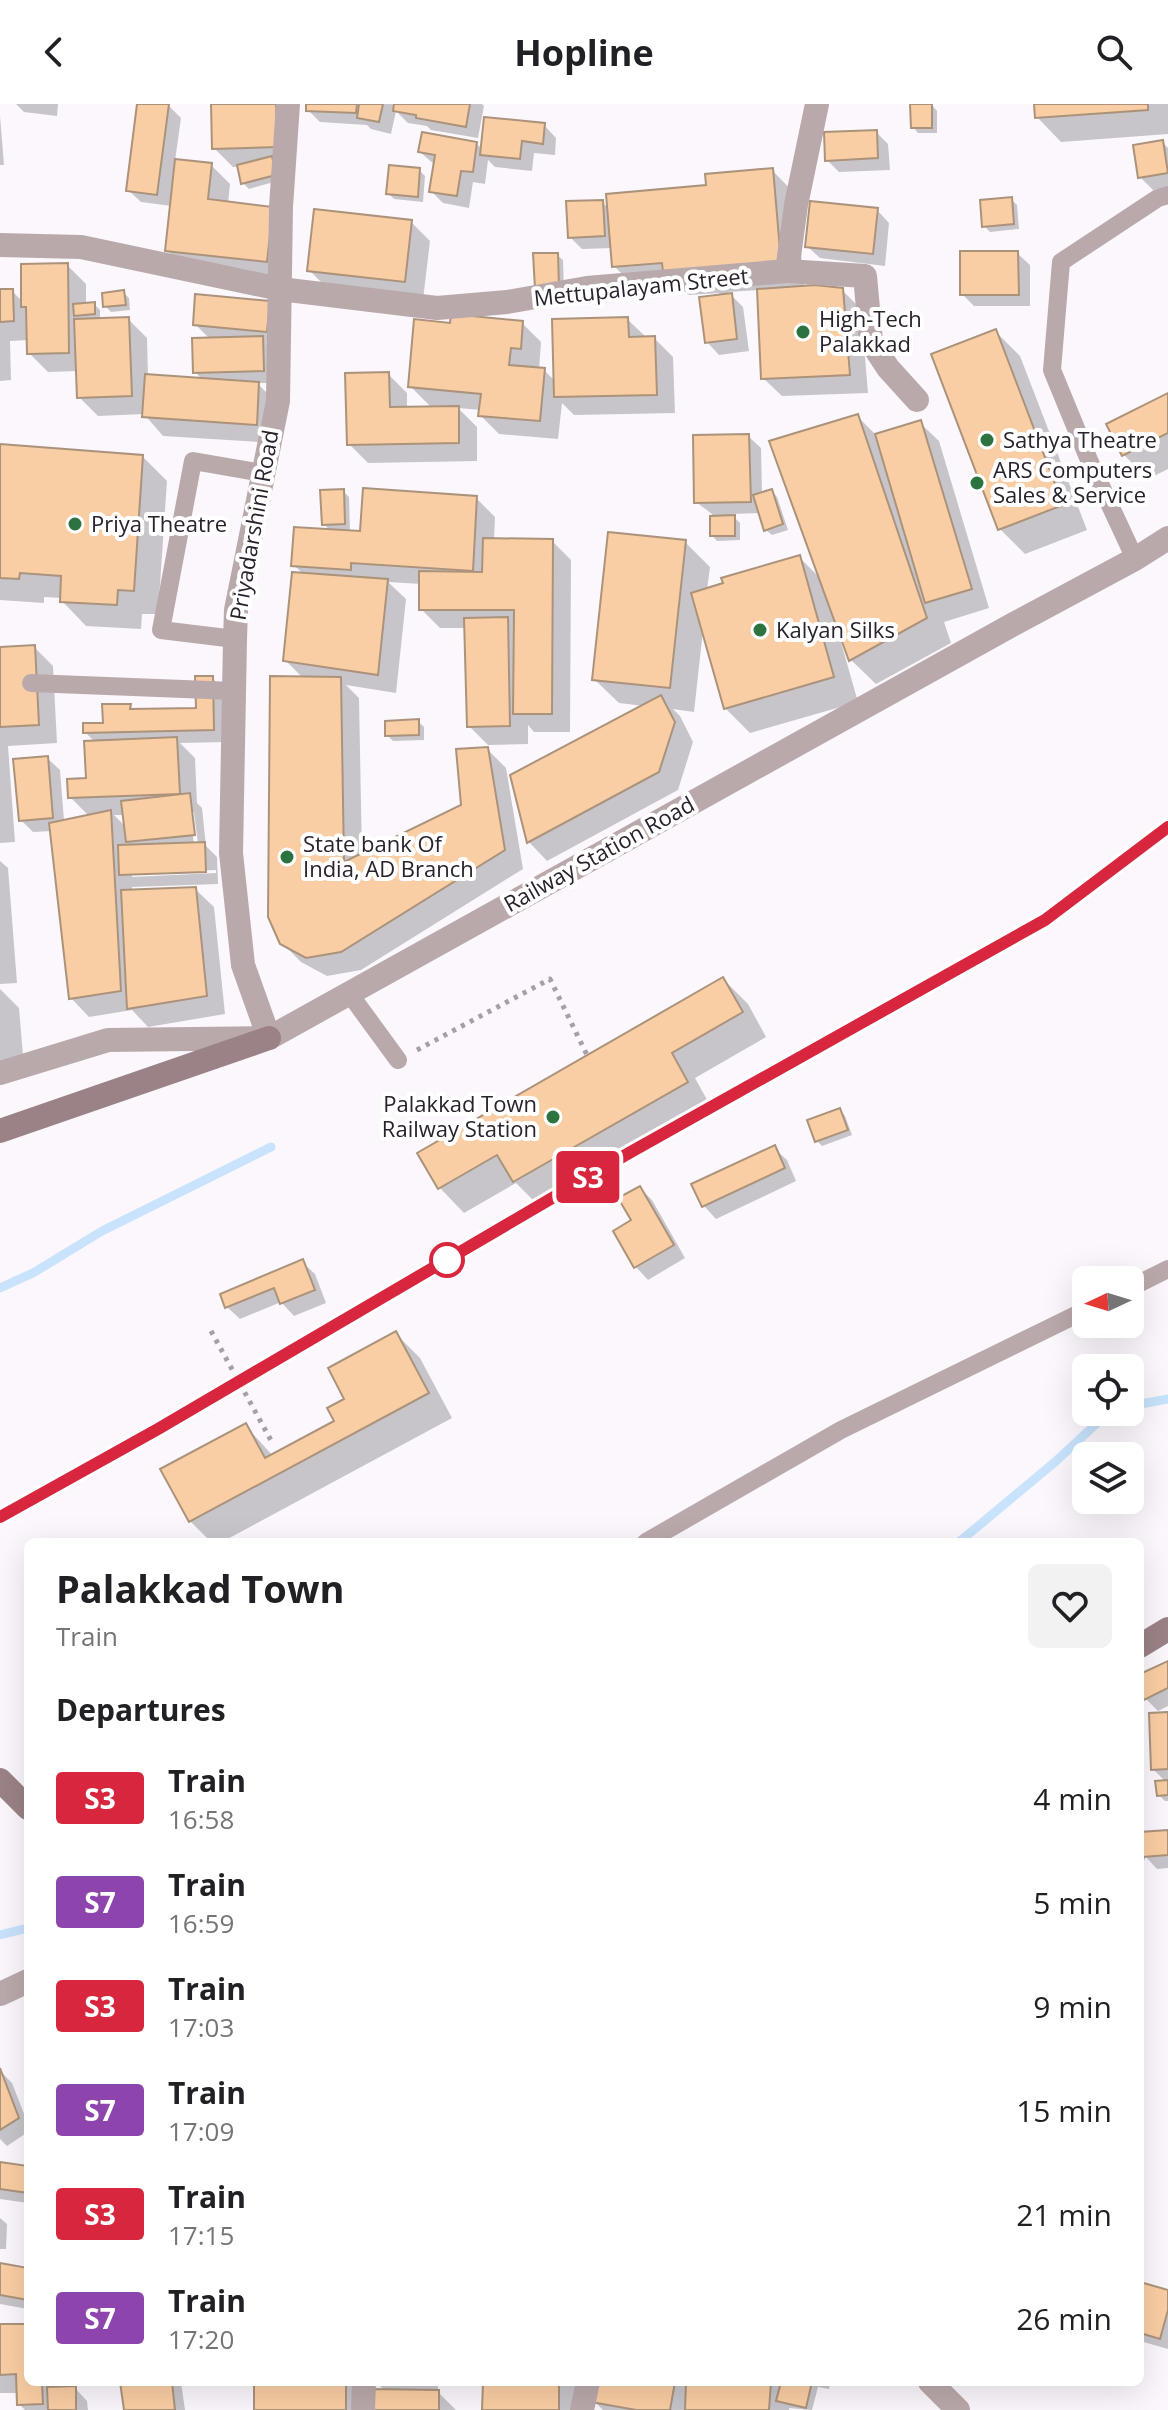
<!DOCTYPE html>
<style>
:root{--surface:#fff;--page:#f2f2f2;--text:#202124;--muted:#757577}
body{margin:0;font-family:"Open Sans",sans-serif;background:var(--page);color:var(--text);height:100vh;display:flex;flex-direction:column;font-size:30px;white-space:nowrap}
*{box-sizing:border-box;margin:0}
p{font-size:26px;color:var(--muted)}
.icon{flex:none;width:44px;height:44px;fill:none;stroke:currentColor;stroke-width:2;stroke-linecap:round;stroke-linejoin:round}
.map{position:relative;flex:1;overflow:hidden}
.sheet{position:absolute;left:24px;top:1434px;width:1120px;height:848px;display:flex;flex-direction:column;background:var(--surface);border-radius:12px;box-shadow:0 8px 32px #0002}
.sheet>*{flex:none}
.badge{padding:0 16px;border-radius:6px;font-size:28px;line-height:52px}
.needle{width:52px;rotate:266deg}
.tools{position:absolute;left:1072px;top:1162px;display:grid;gap:16px}
.tools a{display:grid;place-items:center;width:72px;height:72px;border-radius:12px;background:var(--surface);box-shadow:0 8px 32px #0002;font-size:40px}
.map>.badge{position:absolute;translate:-50% -50%;box-shadow:0 0 0 4px #fff}
h2{padding:0 32px;font-size:30px;line-height:72px}
.round{display:grid;place-items:center;flex:none;width:84px;height:84px;border-radius:12px;background:var(--page)}
.headline{display:flex;align-items:center;justify-content:space-between;height:136px;padding:0 32px}
h1{font-size:38px;font-weight:700;line-height:60px}
ul{padding:0;list-style:none}
li{display:flex;align-items:center;gap:24px;height:104px;padding:0 32px}
li div{flex:1}
li b{display:block;font-size:30px}
li em{font-style:normal}
li .badge{min-width:88px;font-weight:700;text-align:center}
header{display:flex;justify-content:space-between;align-items:center;height:104px;padding:0 32px;background:var(--surface);font-size:36px;font-weight:700}
.map>svg:first-child{display:block}
</style>
<header><svg class="icon" aria-label="back" viewBox="0 0 24 24"><path d="M15 5l-7 7 7 7"/></svg>Hopline<svg class="icon" aria-label="search" viewBox="0 0 24 24"><circle cx="10" cy="10" r="6"/><path d="M15 15l6 6"/></svg></header>
<div class="map">
<svg width="1168" height="2306" viewBox="0 0 1168 2306">
<rect width="100%" height="100%" fill="#fbf7fd"/>
<!-- shadow -->
<g fill="#0003" fill-rule="evenodd">
<path d="M16 0H58L57 12 24 8Z"/>
<path d="M139 0 168 1 181 14 175 57 211 61 230 80 228 100 272 105 286 176 186 165 167 146 172 102 141 98 128 86Z"/>
<path d="M213 0H294L281 76 249 85 243 79 239 63H233L214 44Z"/>
<path d="M308 0H482L484 2 478 34 431 26 427 22 408 19 396 7 391 30 371 25 367 21 320 18 308 6Z"/>
<path d="M1036 0H1168V30L1061 38 1037 13Z"/>
<path d="M932 1 937 7V29H918L913 23Z"/>
<path d="M0 12 4 61H0Z"/>
<path d="M544 21 556 34 555 51 534 49 532 67 495 63 488 56 485 80 473 78 469 104 443 99 431 87 435 61 420 48 476 39 483 46Z"/>
<path d="M876 28 888 40 890 66 839 68 827 56Z"/>
<path d="M1162 38 1168 44V83L1153 86 1140 73Z"/>
<path d="M419 66 425 72 423 98 394 95 388 89Z"/>
<path d="M772 66 796 91 804 184 842 186 861 205 868 289 782 292 763 274 759 186 728 188 743 203 749 247 719 251 707 238 719 189 689 191 681 183 639 187 614 162 613 144 582 145 570 133 602 98 609 105Z"/>
<path d="M1011 95 1017 101 1019 125 990 128 984 122Z"/>
<path d="M877 106 889 119 885 162 820 154 807 142Z"/>
<path d="M411 118 430 137 423 196 328 185 309 166Z"/>
<path d="M1017 149 1030 161V202H974L962 190Z"/>
<path d="M557 151 563 156 564 190H543Z"/>
<path d="M67 161 86 180V201L94 200 100 206V216L128 215 147 234 148 273 203 276 195 268 210 235 195 220 269 199 279 239 266 238 274 247 275 279H257L277 299 275 339 163 332 144 310 98 312 79 293 78 267 48 268 29 249V236L10 237 11 276 0 277V187H12L23 198Z"/>
<path d="M123 188 129 194 130 206 111 208 105 202Z"/>
<path d="M627 215 647 234H654L673 253 675 309 574 311 562 299 558 335 499 330 480 311 481 306 458 304 477 323V357L368 359 349 340 388 270 407 289V305L432 304 410 282 452 221 522 219 541 238 539 266H544L555 277Z"/>
<path d="M995 227 1020 252 1087 426 1025 450 1000 425Z"/>
<path d="M1168 292V365L1148 375 1124 351Z"/>
<path d="M857 312 877 332 920 319 939 337 989 504 944 518 951 539 876 580 851 556 843 534 840 535 858 598 750 629 725 604 703 526 694 608 673 605 680 612 693 638 678 686 547 757 529 738 513 672 644 602 619 599 594 575 685 438 710 463 707 486 799 453 822 476Z"/>
<path d="M748 332 761 344 762 390 772 387 777 393 788 426 772 431 766 426 761 409 731 410 740 419V436L717 437 712 431V410L696 398Z"/>
<path d="M0 342 142 352 167 377 158 510H142L141 525 86 522 62 497V494L44 493V499L0 496Z"/>
<path d="M343 387 349 393 350 429 362 430 476 394 495 413 494 436 552 437 571 456 570 628H534L528 621V640L488 641 469 622 467 524H440L421 505V480L388 478 406 495 396 589 346 581 359 594 362 752 463 703 487 645 506 664 523 765 361 866 327 872 301 858 282 839 304 575 285 556 304 471 294 461 331 428 324 420Z"/>
<path d="M34 543 53 562 57 639 8 642 15 738 0 739V545Z"/>
<path d="M212 574 225 587 226 638 180 639 195 654 197 699 202 704 206 742 217 753 218 780 132 783V788L195 785 214 803 225 910 148 923 132 906 89 913 71 894 52 727 33 728 21 716 47 654 60 666 64 717 89 712 70 693 88 676 95 638 85 628 105 621 130 602 135 607 198 606ZM190 708H194L198 740 194 741ZM114 711H124L126 723ZM216 766V769L132 773V769Z"/>
<path d="M418 617 424 623V636L393 637 387 631Z"/>
<path d="M0 757 8 764 17 879 0 880Z"/>
<path d="M723 875 748 900 766 933 695 974 711 1003 539 1102 516 1079 464 1109 440 1084Z"/>
<path d="M0 885 19 904 24 963 0 965Z"/>
<path d="M840 1006 845 1012 852 1031 822 1042 817 1037Z"/>
<path d="M774 1044 787 1056 796 1077 716 1115 704 1102Z"/>
<path d="M640 1084 652 1096 685 1154 648 1176 636 1163 616 1128 634 1117Z"/>
<path d="M302 1158 315 1170 326 1199 294 1212 281 1198 240 1215 227 1203Z"/>
<path d="M396 1230 420 1254 452 1314 222 1438H211L190 1417 245 1321 273 1352 337 1317 347 1296Z"/>
<path d="M1168 1559V1602L1158 1607 1146 1595 1140 1583V1572Z"/>
<path d="M1168 1610V1697H1165L1159 1691 1166 1678 1153 1665Z"/>
<path d="M1140 1694 1143 1730 1168 1728V1764L1157 1765 1145 1752V1756L1140 1757Z"/>
<path d="M0 1967 12 1979 28 2020V2028L7 2042 0 2035Z"/>
<path d="M0 2061 28 2064V2099L0 2095Z"/>
<path d="M0 2114 7 2120 6 2145H0Z"/>
<path d="M0 2161 28 2166V2205L0 2200Z"/>
<path d="M1140 2180 1168 2188V2245L1140 2237Z"/>
<path d="M0 2222H28V2278H60V2285L75 2284 87 2297 88 2306H25L19 2300V2289H0Z"/>
<path d="M122 2278H181L185 2306H126Z"/>
<path d="M256 2278H364L357 2306H257Z"/>
<path d="M376 2278H438V2288L456 2306H372L385 2287Z"/>
<path d="M485 2278H583V2306H484Z"/>
<path d="M597 2278H779L782 2281 783 2278H830L829 2285 818 2283 812 2306 789 2304V2306H603L594 2297Z"/>
</g>
<g fill="none" stroke-linecap="round" stroke-linejoin="round">
<!-- stream -->
<g stroke="#c9e3fc" stroke-width="9">
<path d="M0 1184 33 1169 102 1127 271 1043"/>
<path d="M1130 1302 1168 1295"/>
<path d="M959 1438 1055 1358 1109 1308"/>
<path d="M0 1831 28 1824"/>
</g>
</g>
<!-- building -->
<g fill="#facea4" stroke="#ab937b" stroke-width="2">
<path d="M137 0H169L157 91 126 87Z"/>
<path d="M211 0H276L278 43 212 45Z"/>
<path d="M306 0H357L356 9 306 7Z"/>
<path d="M359 0H383L379 18 357 14Z"/>
<path d="M394 0H470L466 23 416 14V11L393 7Z"/>
<path d="M910 0H932V24H911Z"/>
<path d="M1034 0H1148V6L1035 14Z"/>
<path d="M484 13 545 19 543 40 522 37 520 55 480 51Z"/>
<path d="M877 26 878 54 825 57 824 28Z"/>
<path d="M422 28 477 38 473 68 461 67 457 92 429 88 435 51 418 48Z"/>
<path d="M1163 36 1168 69 1138 74 1133 41Z"/>
<path d="M272 52 276 71 241 80 237 61Z"/>
<path d="M175 55 212 59 208 95 273 103 267 158 165 147Z"/>
<path d="M389 61 420 64 418 93 386 90Z"/>
<path d="M773 64 781 158 663 168 662 159 612 163 606 90 706 81 705 70Z"/>
<path d="M1012 93 1014 120 982 123 980 96Z"/>
<path d="M603 96 605 132 568 134 566 97Z"/>
<path d="M810 97 878 104 873 150 805 143Z"/>
<path d="M314 105 412 116 405 178 307 167Z"/>
<path d="M960 147H1018L1019 191H960Z"/>
<path d="M533 149H558L559 185H535Z"/>
<path d="M68 159 69 249 27 250 26 203H21V160Z"/>
<path d="M815 181 843 184 850 271 761 275 757 185Z"/>
<path d="M0 185H13L14 217 0 218Z"/>
<path d="M124 186 126 201 103 203 102 189Z"/>
<path d="M732 189 737 235 705 239 699 193Z"/>
<path d="M195 190 270 197 267 228 193 221Z"/>
<path d="M95 198V210L74 212 73 200Z"/>
<path d="M451 210 523 217 521 245 511 244 509 261 545 264 540 317 478 312 481 290 408 283 414 215 450 219Z"/>
<path d="M129 213 132 292 77 294 74 215Z"/>
<path d="M628 213 629 233 655 232 657 291 554 293 552 215Z"/>
<path d="M996 225 1063 401 998 426 931 250Z"/>
<path d="M263 232 264 267 193 269 192 234Z"/>
<path d="M389 268 390 303 459 302V339L347 341 345 269Z"/>
<path d="M145 270 259 278 257 321 142 313Z"/>
<path d="M1168 289V329L1122 352 1106 320Z"/>
<path d="M858 310 927 514 849 557 769 337Z"/>
<path d="M921 316 972 485 925 499 875 330Z"/>
<path d="M749 330 751 398 694 399 693 331Z"/>
<path d="M0 340 143 351 134 487 118 486 117 501 60 498 61 472 20 469 19 475 0 474Z"/>
<path d="M363 384 477 392 473 467 351 459V466L291 462 294 423 360 427Z"/>
<path d="M344 385 345 420 322 421 320 386Z"/>
<path d="M772 385 783 420 764 427 753 391Z"/>
<path d="M735 411V432H710V412Z"/>
<path d="M608 428 686 436 670 584 592 576Z"/>
<path d="M483 434 553 435 552 610H513L514 506H419V467L482 468Z"/>
<path d="M800 451 834 573 724 605 691 489 723 479 721 474Z"/>
<path d="M292 468 388 475 378 571 283 557Z"/>
<path d="M508 513 510 622 467 623 464 514Z"/>
<path d="M35 541 39 621 0 623V543Z"/>
<path d="M195 572H213L214 626 83 629V619H103L102 600H131L130 605 196 604Z"/>
<path d="M270 572 341 573 344 758 461 701 456 645 488 643 505 746 341 848 306 854 280 840 268 813Z"/>
<path d="M661 591 675 618 659 668 527 739 510 671Z"/>
<path d="M419 615V631L385 632V617Z"/>
<path d="M177 633 180 690 68 694 67 675 86 674 84 637Z"/>
<path d="M48 652 53 714 19 717 13 655Z"/>
<path d="M190 689 195 731 126 738 121 697Z"/>
<path d="M111 706 121 887 69 895 49 719Z"/>
<path d="M205 738 206 768 119 771 118 741Z"/>
<path d="M196 783 207 892 127 905 121 786Z"/>
<path d="M723 873 743 908 672 949 688 978 513 1078 497 1051 438 1085 417 1049Z"/>
<path d="M840 1004 848 1026 815 1038 807 1016Z"/>
<path d="M775 1041 785 1064 702 1103 691 1080Z"/>
<path d="M640 1082 674 1141 634 1164 613 1127 631 1116 618 1094Z"/>
<path d="M303 1155 315 1186 280 1200 274 1184 225 1204 220 1190Z"/>
<path d="M396 1227 429 1289 189 1418 160 1365 246 1319 265 1354 334 1317 327 1304 344 1295 328 1264Z"/>
<path d="M1168 1557V1584L1144 1596 1140 1588V1570Z"/>
<path d="M1168 1608V1665L1151 1666 1149 1609Z"/>
<path d="M1168 1676V1691L1157 1692 1155 1677Z"/>
<path d="M1168 1726V1751L1143 1753 1140 1728Z"/>
<path d="M0 1964 19 2014 0 2026Z"/>
<path d="M0 2058 28 2062V2089L0 2085Z"/>
<path d="M0 2159 28 2164V2196L0 2191Z"/>
<path d="M1140 2178 1168 2186V2206L1160 2235 1140 2229Z"/>
<path d="M0 2220H28V2278H42L43 2300 17 2301 16 2270 0 2271Z"/>
<path d="M120 2278H172L175 2306H124Z"/>
<rect x="254" y="2278" width="92" height="28"/>
<path d="M483 2278H559V2306H482Z"/>
<path d="M595 2278H675L670 2306H636L591 2298Z"/>
<path d="M686 2278H771L769 2306H685Z"/>
<path d="M781 2278H812L806 2304 776 2297Z"/>
<path d="M76 2282V2306H48L47 2283Z"/>
<path d="M370 2285 439 2286V2306H370Z"/>
</g>
<g fill="none" stroke-linecap="round" stroke-linejoin="round">
<!-- path -->
<path stroke="#a59fa7" stroke-width="5" stroke-dasharray="4 6" stroke-linecap="butt" d="M417 946 550 875 587 951"/>
<!-- service -->
<g stroke="#baa9ab" stroke-width="18">
<path d="M1135 455 1089 356 1052 266 1061 158 1158 94 1168 91"/>
<path d="M235 535 161 526 193 357 263 369"/>
<path d="M31 579 234 587"/>
<path d="M349 889 398 956"/>
<path d="M1130 1184 1168 1165"/>
<path d="M646 1438 841 1326 1086 1206"/>
</g>
<!-- minor -->
<g stroke="#baa9ab" stroke-width="24">
<path d="M0 141 81 143 280 185 437 204 507 198 587 184 787 167 796 101 817 0"/>
<path d="M787 167 865 172 871 238 888 264 917 296"/>
<path d="M269 934 243 861 231 749 235 535 236 506 278 297 281 103 288 0"/>
<path d="M930 2278 958 2306"/>
<path d="M363 2306 364 2278"/>
<path d="M582 2306 588 2278"/>
</g>
<!-- tertiary -->
<g stroke="#baa9ab" stroke-width="24">
<path d="M0 969 108 936 269 934 1012 521 1135 455 1168 434"/>
<path d="M0 1890 28 1877"/>
</g>
<!-- secondary -->
<g stroke="#9b8286" stroke-width="24">
<path d="M0 1027 269 934"/>
<path d="M1140 1542 1168 1525"/>
<path d="M0 1676 28 1704"/>
</g>
<defs>
<path id="rail" d="M0 1413 158 1325 629 1049 1045 816 1168 723"/>
</defs>
<!-- rail casing -->
<use href="#rail" stroke="#6d6771" stroke-width="9"/>
<!-- rail -->
<use href="#rail" stroke="#fff" stroke-width="6" stroke-dasharray="18" stroke-linecap="butt"/>
<!-- path-bridge -->
<path stroke="#a59fa7" stroke-width="5" stroke-dasharray="4 6" stroke-linecap="butt" d="M211 1227 273 1340"/>
</g>
<g fill="none" stroke-linecap="round" stroke-linejoin="round">
<defs>
<path id="line" d="M0 1413 158 1325 629 1049 1045 816 1168 723"/>
</defs>
<!-- line casing -->
<use href="#line" stroke="#fff" stroke-width="18"/>
<!-- line -->
<use href="#line" stroke="#d7263d" stroke-width="12"/>
</g>
<!-- markers -->
<g fill="#2c7340" stroke="#fff" stroke-width="3">
<circle cx="803" cy="228" r="8"/>
<circle cx="987" cy="336" r="8"/>
<circle cx="977" cy="379" r="8"/>
<circle cx="75" cy="420" r="8"/>
<circle cx="760" cy="526" r="8"/>
<circle cx="287" cy="753" r="8"/>
<circle cx="553" cy="1013" r="8"/>
</g>
<circle fill="#fff" stroke="#d7263d" stroke-width="4" cx="447" cy="1156" r="16"/>
<g text-anchor="middle" stroke-width="8" stroke-linejoin="round" paint-order="stroke">
<!-- street labels -->
<g font-size="22" fill="#29222d" stroke="#fff">
<text transform="translate(641 183) rotate(-6)" y="8">Mettupalayam Street</text>
<text transform="translate(254 421) rotate(-80)" y="8">Priyadarshini Road</text>
<text transform="translate(599 750) rotate(-29)" y="8">Railway Station Road</text>
</g>
<!-- poi labels -->
<g font-size="22" fill="#29222d" stroke="#fff" text-anchor="start">
<text x="819" y="223">High-Tech<tspan x="819" dy="25">Palakkad</tspan></text>
<text x="1003" y="344">Sathya Theatre</text>
<text x="993" y="374">ARS Computers<tspan x="993" dy="25">Sales &amp; Service</tspan></text>
<text x="91" y="428">Priya Theatre</text>
<text x="776" y="534">Kalyan Silks</text>
<text x="303" y="748">State bank Of<tspan x="303" dy="25">India, AD Branch</tspan></text>
<text x="537" y="1008" text-anchor="end">Palakkad Town<tspan x="537" dy="25">Railway Station</tspan></text>
</g>
</g>
</svg>
<div class="tools">
<a><svg class="needle" viewBox="-14 -14 28 28"><path d="M0-13l5 13h-10z" fill="#e53935"/><path d="M0 13l5-13h-10z" fill="#757577"/></svg></a>
<a><svg class="icon" aria-label="locate" viewBox="0 0 24 24"><circle cx="12" cy="12" r="6"/><path d="M12 2v4M12 18v4M2 12h4M18 12h4"/></svg></a>
<a><svg class="icon" aria-label="layers" viewBox="0 0 24 24"><path d="M12 4l9 5-9 5-9-5zM3 14l9 5 9-5"/></svg></a>
</div>
<b class="badge" style="left:588px;top:1073px;background:#d7263d;color:#fff">S3</b>
<section class="sheet">
<div class="headline"><div><h1>Palakkad Town</h1><p>Train</p></div><a class="round"><svg class="icon" aria-label="heart" viewBox="0 0 24 24"><path d="M12 20l-8-8c-3-5 5-10 8-4 3-6 11-1 8 4z"/></svg></a></div>
<h2>Departures</h2>
<ul>
<li><span class="badge" style="background:#d7263d;color:#fff">S3</span><div><b>Train</b><p>16:58</p></div><em>4 min</em></li>
<li><span class="badge" style="background:#8e44ad;color:#fff">S7</span><div><b>Train</b><p>16:59</p></div><em>5 min</em></li>
<li><span class="badge" style="background:#d7263d;color:#fff">S3</span><div><b>Train</b><p>17:03</p></div><em>9 min</em></li>
<li><span class="badge" style="background:#8e44ad;color:#fff">S7</span><div><b>Train</b><p>17:09</p></div><em>15 min</em></li>
<li><span class="badge" style="background:#d7263d;color:#fff">S3</span><div><b>Train</b><p>17:15</p></div><em>21 min</em></li>
<li><span class="badge" style="background:#8e44ad;color:#fff">S7</span><div><b>Train</b><p>17:20</p></div><em>26 min</em></li>
</ul>
</section>
</div>
